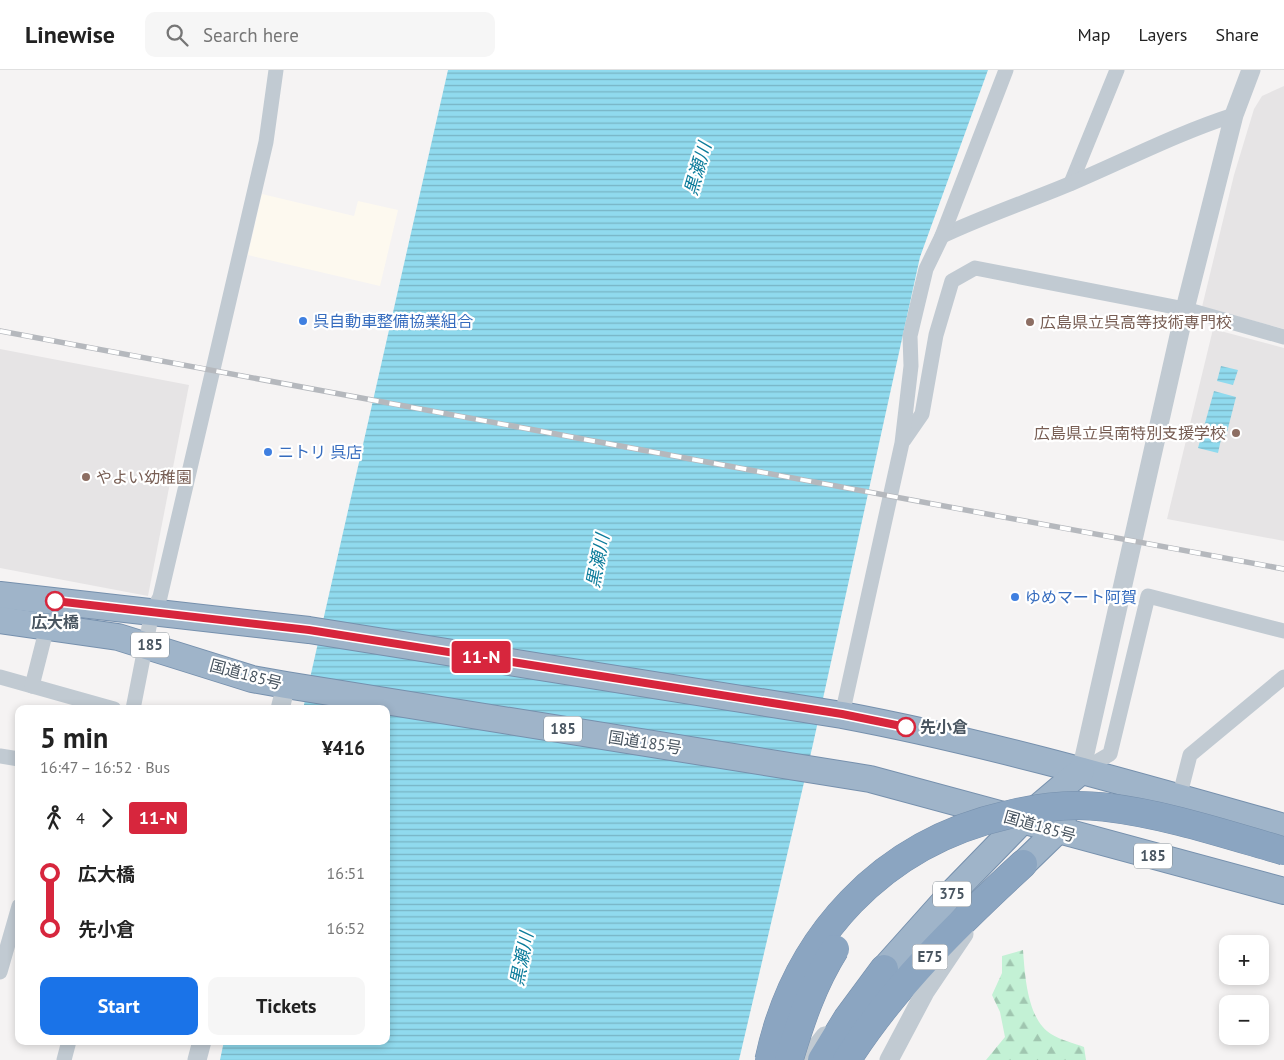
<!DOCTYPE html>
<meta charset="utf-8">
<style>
:root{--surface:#fff;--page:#f6f6f6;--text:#222;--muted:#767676;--line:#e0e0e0;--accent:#1a73e8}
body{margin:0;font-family:"PT Sans","Noto Sans JP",sans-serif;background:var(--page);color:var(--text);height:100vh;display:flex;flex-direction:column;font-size:19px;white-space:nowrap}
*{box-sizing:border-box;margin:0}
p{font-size:16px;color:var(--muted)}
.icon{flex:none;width:28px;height:28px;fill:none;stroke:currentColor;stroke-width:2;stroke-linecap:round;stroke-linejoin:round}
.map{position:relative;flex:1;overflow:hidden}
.details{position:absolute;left:15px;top:635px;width:375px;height:340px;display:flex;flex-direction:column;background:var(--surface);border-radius:10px;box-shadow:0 2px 8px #0003}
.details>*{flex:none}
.badge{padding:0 10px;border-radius:4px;font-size:18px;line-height:32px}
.buttons{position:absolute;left:1219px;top:865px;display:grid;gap:10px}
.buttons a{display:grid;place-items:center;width:50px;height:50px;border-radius:10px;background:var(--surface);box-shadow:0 2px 8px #0003;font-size:25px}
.map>.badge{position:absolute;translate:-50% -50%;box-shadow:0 0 0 2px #fff}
.legs{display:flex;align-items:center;gap:8px;height:55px;padding:0 25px;font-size:16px}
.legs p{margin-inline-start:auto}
.overview{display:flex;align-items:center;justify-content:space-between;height:85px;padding:0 25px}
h1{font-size:28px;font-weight:600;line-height:38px}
.cta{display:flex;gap:10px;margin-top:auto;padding:10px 25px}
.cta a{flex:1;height:58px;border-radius:10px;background:var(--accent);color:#fff;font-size:20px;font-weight:600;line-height:58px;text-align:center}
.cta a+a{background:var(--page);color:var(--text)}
ul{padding:0 25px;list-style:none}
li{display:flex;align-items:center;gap:18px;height:55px;font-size:19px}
li i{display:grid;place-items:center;width:8px;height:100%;margin:0 6px;background:currentColor}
li i::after{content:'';width:12px;height:12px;margin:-6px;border:4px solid;border-radius:50%;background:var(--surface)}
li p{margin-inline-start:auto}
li:first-child i{background:linear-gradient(#0000 50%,currentColor 0)}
li:last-child i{background:linear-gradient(currentColor 50%,#0000 0)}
header{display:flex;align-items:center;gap:30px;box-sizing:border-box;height:70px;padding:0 25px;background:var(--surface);border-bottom:1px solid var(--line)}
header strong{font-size:24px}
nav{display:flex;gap:28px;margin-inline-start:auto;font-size:18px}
.search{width:350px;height:45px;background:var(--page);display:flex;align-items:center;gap:12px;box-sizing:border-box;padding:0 18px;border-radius:10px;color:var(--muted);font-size:19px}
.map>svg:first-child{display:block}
</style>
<header>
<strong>Linewise</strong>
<div class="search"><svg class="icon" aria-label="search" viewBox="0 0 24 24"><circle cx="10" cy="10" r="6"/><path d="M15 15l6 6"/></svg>Search here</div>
<nav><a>Map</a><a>Layers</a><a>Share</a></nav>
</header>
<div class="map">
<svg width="1284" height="990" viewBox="0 0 1284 990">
<defs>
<pattern id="forest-firs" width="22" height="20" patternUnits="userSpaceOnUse" patternTransform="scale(1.25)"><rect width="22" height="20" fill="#c3f1d5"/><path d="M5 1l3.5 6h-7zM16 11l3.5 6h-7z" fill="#a0c6b0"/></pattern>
<pattern id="water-rules" width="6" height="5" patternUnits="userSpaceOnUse" patternTransform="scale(1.25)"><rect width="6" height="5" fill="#90daee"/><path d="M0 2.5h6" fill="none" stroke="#78b4c4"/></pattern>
</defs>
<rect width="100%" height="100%" fill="#f5f3f3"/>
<!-- commercial -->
<path fill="#fdf9ef" d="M262 124 354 146 358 131 398 140 380 216 248 185Z"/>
<!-- education -->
<g fill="#e6e4e5">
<path d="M1284 16V259L1202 237 1234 105 1254 39 1262 26Z"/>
<path d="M1213 259 1284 278V471L1167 449Z"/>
<path d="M0 279 189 315 148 526 0 498Z"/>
</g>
<!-- forest -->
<path fill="url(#forest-firs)" d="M1023 880C1025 905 1027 949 1051 964 1060 970 1074 973 1084 977L1086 990H986L1005 967 1000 942 992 925 1002 903V886Z"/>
<!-- water -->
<g fill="url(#water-rules)">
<path d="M448 0H988L920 187 813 674 739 990H220L224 971H386V639H303Z"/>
<path d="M1221 296 1238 300 1233 315 1217 311Z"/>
<path d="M1214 321 1236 327 1226 366 1222 365 1218 383 1198 378Z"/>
</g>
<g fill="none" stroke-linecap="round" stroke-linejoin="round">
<defs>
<g id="trunk">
<path d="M0 525 309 560 842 645C991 673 1138 716 1284 757"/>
<path d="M0 550 118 567 252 609 286 615 870 709 1284 821"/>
<path d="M1023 794 1057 761 1063 748"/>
<path d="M884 899 952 823 1022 751 1081 701"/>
</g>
<g id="motorway">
<path d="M822 990 847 949 884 899"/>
<path d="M847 990C894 916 959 853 1023 794"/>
</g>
</defs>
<!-- trunk casing -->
<use href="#trunk" stroke="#7690ad" stroke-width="28"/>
<!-- motorway casing -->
<use href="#motorway" stroke="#7690ad" stroke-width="29"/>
<!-- minor -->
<g stroke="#c1cad2" stroke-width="15">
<path d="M1071 113 1117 0"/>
<path d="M942 166C984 146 1029 131 1072 113 1126 90 1178 63 1234 45"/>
<path d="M904 370 922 344 936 265 952 211 975 198 1185 239 1284 267"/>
<path d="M0 607 114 639"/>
<path d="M32 616 47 557"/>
<path d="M133 639 152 542 160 527 266 72 276 0"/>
<path d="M842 645 902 373 911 296 910 266 926 199 942 166 1006 0"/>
<path d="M0 686 19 689"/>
<path d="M1081 701 1110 684 1148 526 1284 561"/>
<path d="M1179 728 1190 685 1284 607"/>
<path d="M0 902 19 836"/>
<path d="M64 990 69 971"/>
</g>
<!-- tertiary -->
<g stroke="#c1cad2" stroke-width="19">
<path d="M280 639 286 615"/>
<path d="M1081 701 1185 239 1234 45 1251 0"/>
<path d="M197 990 202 971"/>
<path d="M806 990 825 966"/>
<path d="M889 990 925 922 964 864"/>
</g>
<!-- trunk -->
<use href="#trunk" stroke="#9fb4c9" stroke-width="26"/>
<!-- motorway -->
<use href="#motorway" stroke="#8ba5c1" stroke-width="28"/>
<defs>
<path id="rail" d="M0 261 1284 499"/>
</defs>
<!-- rail casing -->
<use href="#rail" stroke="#b5b8bd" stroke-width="5.5"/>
<!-- rail -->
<use href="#rail" stroke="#fff" stroke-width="4" stroke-dasharray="11" stroke-linecap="butt"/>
<defs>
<g id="motorway-bridge">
<path d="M769 990C795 866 883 773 1007 745 1038 737 1072 733 1104 737 1165 744 1225 764 1284 781"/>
<path d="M789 990C801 950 813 914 835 879"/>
</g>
</defs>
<!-- motorway-bridge casing -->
<use href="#motorway-bridge" stroke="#7690ad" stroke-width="29" stroke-linecap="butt"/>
<!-- motorway-bridge -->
<use href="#motorway-bridge" stroke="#8ba5c1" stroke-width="28"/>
</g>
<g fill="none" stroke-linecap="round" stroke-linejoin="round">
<defs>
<path id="line-1" d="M55 531 309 560 842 644 906 657"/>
</defs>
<!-- line-1 casing -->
<use href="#line-1" stroke="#fff" stroke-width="11"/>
<!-- line-1 -->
<use href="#line-1" stroke="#d7263d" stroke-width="8"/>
</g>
<!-- markers -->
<g fill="#3f7fe0" stroke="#fff" stroke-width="2">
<circle cx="303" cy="251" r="5"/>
<circle cx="268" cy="382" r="5"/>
<circle cx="1015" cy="527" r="5"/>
</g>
<g fill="#8d6e63" stroke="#fff" stroke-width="2">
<circle cx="1030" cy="252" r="5"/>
<circle cx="1236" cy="363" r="5"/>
<circle cx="86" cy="407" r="5"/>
</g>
<g fill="#fff" stroke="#d7263d" stroke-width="2.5">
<circle cx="55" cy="531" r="9"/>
<circle cx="906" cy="657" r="9"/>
</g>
<g text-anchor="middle" stroke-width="4.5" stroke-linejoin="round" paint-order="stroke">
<!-- shield labels -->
<g fill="#fff" stroke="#808990" stroke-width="1">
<rect x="131" y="562.5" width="38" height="25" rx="4"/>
<rect x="544" y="646.5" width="38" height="25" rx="4"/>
<rect x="1134" y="773.5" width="38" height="25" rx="4"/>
<rect x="933" y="811.5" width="38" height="25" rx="4"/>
<rect x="912.5" y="874.5" width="35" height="25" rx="4"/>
</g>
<g font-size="15" font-weight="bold" fill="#4a5661">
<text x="150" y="580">185</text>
<text x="563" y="664">185</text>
<text x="1153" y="791">185</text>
<text x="952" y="829">375</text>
<text x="930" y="892">E75</text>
</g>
<!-- shop labels -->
<g font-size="16" fill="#366cbe" stroke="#fff" text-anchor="start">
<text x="313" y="257">呉自動車整備協業組合</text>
<text x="278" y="388">ニトリ 呉店</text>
<text x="1025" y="533">ゆめマート阿賀</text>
</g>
<!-- education labels -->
<g font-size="16" fill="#785e54" stroke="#fff" text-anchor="start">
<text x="1040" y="258">広島県立呉高等技術専門校</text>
<text x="1226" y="369" text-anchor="end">広島県立呉南特別支援学校</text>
<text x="96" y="413">やよい幼稚園</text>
</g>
<!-- stop labels -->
<g font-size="16" font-weight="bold" fill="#4a5661" stroke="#fff">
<text x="55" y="558">広大橋</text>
<text x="920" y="663" text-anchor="start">先小倉</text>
</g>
<!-- street labels -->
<g font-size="16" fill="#4a5661" stroke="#fff">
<text transform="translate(246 604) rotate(15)" y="6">国道185号</text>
<text transform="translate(645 672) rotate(9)" y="6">国道185号</text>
<text transform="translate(1040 756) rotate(16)" y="6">国道185号</text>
</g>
<!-- water labels -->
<g font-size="18" font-style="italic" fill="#0c7c9b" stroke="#fff">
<text transform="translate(698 99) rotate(-74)" y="6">黒瀬川</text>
<text transform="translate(598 491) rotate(-79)" y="6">黒瀬川</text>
<text transform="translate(522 889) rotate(-79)" y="6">黒瀬川</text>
</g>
</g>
</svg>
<div class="buttons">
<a>+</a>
<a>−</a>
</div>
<b class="badge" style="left:481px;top:587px;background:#d7263d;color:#fff">11-N</b>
<section class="details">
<div class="overview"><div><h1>5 min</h1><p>16:47 – 16:52 · Bus</p></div><b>¥416</b></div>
<div class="legs"><svg class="icon" aria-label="walk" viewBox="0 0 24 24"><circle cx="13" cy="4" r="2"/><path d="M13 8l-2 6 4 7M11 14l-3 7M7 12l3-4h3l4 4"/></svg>4<svg class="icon" aria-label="forward" viewBox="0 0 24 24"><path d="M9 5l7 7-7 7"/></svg><b class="badge" style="background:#d7263d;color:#fff">11-N</b></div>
<ul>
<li><i style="color:#d7263d"></i><b>広大橋</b><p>16:51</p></li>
<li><i style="color:#d7263d"></i><b>先小倉</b><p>16:52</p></li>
</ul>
<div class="cta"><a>Start</a><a>Tickets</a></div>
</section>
</div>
